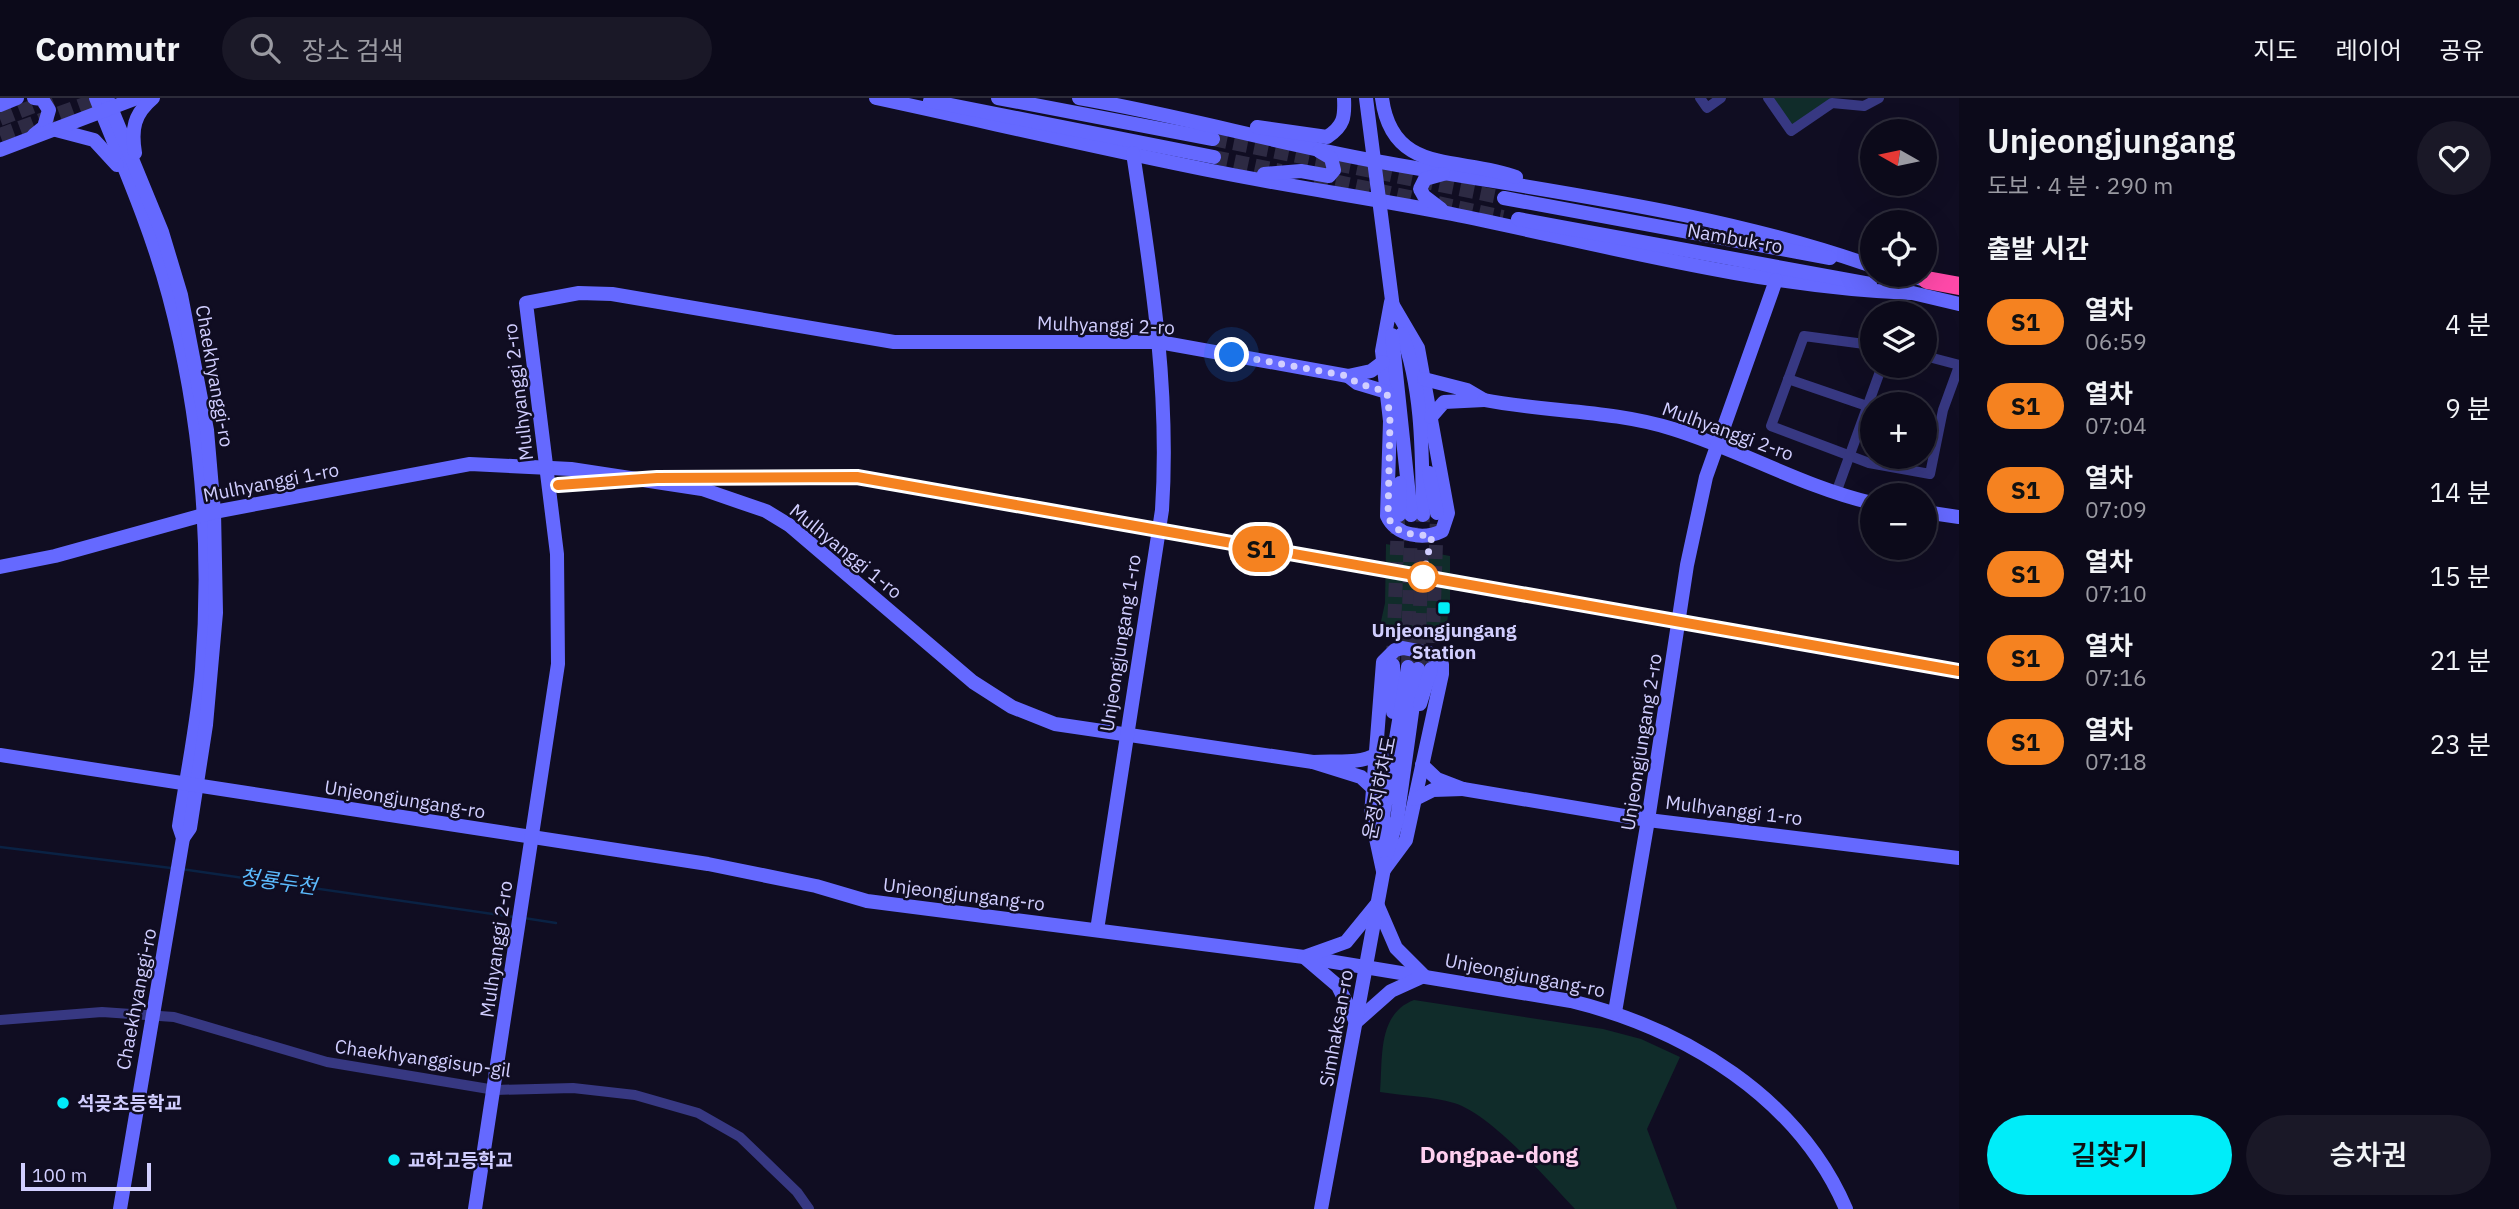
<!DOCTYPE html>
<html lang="ko">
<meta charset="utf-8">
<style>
:root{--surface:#0c0a1a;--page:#1a1827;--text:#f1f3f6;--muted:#9a9aa2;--line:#2c2b39;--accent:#00edf9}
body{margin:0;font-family:"IBM Plex Sans","Noto Sans KR",sans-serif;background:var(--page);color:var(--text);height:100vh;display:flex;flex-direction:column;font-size:26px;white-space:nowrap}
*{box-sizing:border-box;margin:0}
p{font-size:23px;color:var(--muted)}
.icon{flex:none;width:38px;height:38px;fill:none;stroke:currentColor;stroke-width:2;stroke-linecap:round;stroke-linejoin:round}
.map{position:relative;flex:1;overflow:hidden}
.details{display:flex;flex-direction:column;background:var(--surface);width:560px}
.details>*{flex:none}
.badge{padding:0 14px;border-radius:23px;font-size:24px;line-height:46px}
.needle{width:46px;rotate:279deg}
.tools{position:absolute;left:1860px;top:21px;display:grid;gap:14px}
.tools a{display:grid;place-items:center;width:77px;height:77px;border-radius:50%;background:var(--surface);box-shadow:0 7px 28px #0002,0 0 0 2px var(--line);font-size:35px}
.scale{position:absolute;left:21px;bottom:18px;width:130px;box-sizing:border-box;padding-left:7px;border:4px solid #d1ceff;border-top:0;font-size:19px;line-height:24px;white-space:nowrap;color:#d1ceff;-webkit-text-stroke:5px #100d22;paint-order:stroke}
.you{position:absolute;width:35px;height:35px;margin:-18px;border:5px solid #fff;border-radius:50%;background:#1a73e8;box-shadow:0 0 0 10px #1a73e833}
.map>.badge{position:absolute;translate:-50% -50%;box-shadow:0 0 0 4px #fff}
h2{padding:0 28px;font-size:26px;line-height:63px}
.round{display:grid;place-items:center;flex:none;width:74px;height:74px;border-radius:37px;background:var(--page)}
.summary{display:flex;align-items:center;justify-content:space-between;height:119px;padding:0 28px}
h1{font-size:33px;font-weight:600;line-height:52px}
.action{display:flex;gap:14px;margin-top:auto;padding:14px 28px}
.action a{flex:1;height:80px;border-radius:42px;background:var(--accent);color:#111;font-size:28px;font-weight:600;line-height:80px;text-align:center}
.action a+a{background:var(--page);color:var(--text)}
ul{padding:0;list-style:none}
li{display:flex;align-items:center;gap:21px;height:84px;padding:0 28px}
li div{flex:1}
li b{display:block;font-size:26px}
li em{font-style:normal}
li .badge{min-width:77px;font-weight:700;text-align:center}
header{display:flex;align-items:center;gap:42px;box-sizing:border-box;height:98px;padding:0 35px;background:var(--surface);border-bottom:2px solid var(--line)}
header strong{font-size:33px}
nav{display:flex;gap:38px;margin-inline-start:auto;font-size:24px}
.search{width:490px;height:63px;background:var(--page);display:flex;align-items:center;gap:18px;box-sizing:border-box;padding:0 24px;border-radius:38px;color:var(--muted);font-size:26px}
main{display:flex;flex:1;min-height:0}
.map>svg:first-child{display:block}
</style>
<header>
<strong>Commutr</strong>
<div class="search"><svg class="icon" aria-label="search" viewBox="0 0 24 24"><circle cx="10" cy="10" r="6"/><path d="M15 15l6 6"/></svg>장소 검색</div>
<nav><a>지도</a><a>레이어</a><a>공유</a></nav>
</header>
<main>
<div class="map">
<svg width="1959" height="1111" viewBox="0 0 1959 1111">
<rect width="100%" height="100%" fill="#100d22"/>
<!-- green -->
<g fill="#102c2a">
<path d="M1773 0H1832L1792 28Z"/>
<path d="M1386 446 1450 458V504L1445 538 1380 528 1385 505Z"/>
<path d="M1414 902 1603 931 1641 941 1680 959 1647 1031 1677 1111H1575C1548 1082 1491 1016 1454 1005 1432 998 1404 998 1380 994 1383 960 1377 916 1414 902Z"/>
</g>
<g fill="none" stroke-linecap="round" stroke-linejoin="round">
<!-- stream -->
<g stroke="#0a2244" stroke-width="2.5">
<path d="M0 749 171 770"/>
<path d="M181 771 514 819"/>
<path d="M524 820 556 825"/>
</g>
<!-- secondary-tunnel -->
<g stroke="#2d2a43" stroke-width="14" stroke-dasharray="14 7" stroke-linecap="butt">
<path d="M0 21 55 0"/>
<path d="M0 37 101 0"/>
<path d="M1213 41 1504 100"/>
<path d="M1214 59 1281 73"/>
<path d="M1315 79 1503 119"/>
<path d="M1393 562 1398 422"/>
<path d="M1432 566 1437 415"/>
<path d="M1408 569 1411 417"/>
<path d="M1418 571 1423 417"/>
</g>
<!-- street -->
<g stroke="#373882" stroke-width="10">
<path d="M1700 0 1707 10 1721 0"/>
<path d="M1768 0 1791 33 1832 5 1864 8 1879 0"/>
<path d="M1872 247 1804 238 1771 328 1869 365 1930 376 1943 312 1959 268"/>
<path d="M1925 258 1959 267"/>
<path d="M1788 281 1867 308"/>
<path d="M1836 395 1882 268"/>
<path d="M0 922 102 914 174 919 327 964 495 992 573 990 635 997 698 1015 740 1039 797 1094 809 1111"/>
</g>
<!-- secondary -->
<g stroke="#6569ff" stroke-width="14">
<path d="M34 0 42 1 49 12 44 29 34 37"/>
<path d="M96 0C122 65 151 130 169 198 201 318 212 447 202 571 198 623 187 675 179 728L183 740 120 1111"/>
<path d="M107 0 162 134 181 197 207 332 214 414 216 515 206 627 190 730 183 740"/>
<path d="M876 0C992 25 1107 52 1223 75 1299 90 1376 101 1452 116 1605 147 1756 189 1911 195"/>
<path d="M998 0 1213 41"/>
<path d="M1079 0C1178 17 1276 45 1375 63 1541 93 1713 112 1872 168"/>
<path d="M1366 0 1393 210"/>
<path d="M1382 0C1392 78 1460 58 1516 79"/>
<path d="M930 3 1214 59"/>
<path d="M0 7 17 0"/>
<path d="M1257 29 1327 39C1344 28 1345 19 1344 0"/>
<path d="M56 32 94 42 117 67"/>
<path d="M0 52 137 0"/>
<path d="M135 55C131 31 134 16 153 0"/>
<path d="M1264 76 1301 73 1329 78 1334 72 1331 60 1319 53"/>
<path d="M1504 100 1830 160"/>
<path d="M1441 111 1424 98 1420 91 1425 81 1443 76"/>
<path d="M1518 121 1870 186"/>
<path d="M1907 177 1937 185"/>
<path d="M1904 193 1959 206"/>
<path d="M1391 204 1418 250 1448 415 1442 433C1424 442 1396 438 1387 418L1390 323 1382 253Z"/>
<path d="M1402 236C1423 292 1422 357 1423 417"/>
<path d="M1392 237 1411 417"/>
<path d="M1383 264 1371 273 1348 278 1357 285 1387 294"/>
<path d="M1424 281 1467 292 1484 302 1444 304 1431 319"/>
<path d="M1484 302C1546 314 1613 312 1673 331 1741 352 1803 389 1872 405"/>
<path d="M1429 375 1437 415"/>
<path d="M1925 414 1959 419"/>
<path d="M1399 417 1400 385"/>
<path d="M0 469 55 458 214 414 470 366 571 371 702 391 766 413 789 427 973 584 1012 609 1055 626 1313 664"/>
<path d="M1403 550 1429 555 1442 566V576L1406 742 1383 773 1371 717 1383 564 1395 552Z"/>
<path d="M1393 567V614"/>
<path d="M1408 569 1383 718 1387 755 1397 722 1418 571"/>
<path d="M1420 606 1431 571"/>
<path d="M0 657 708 766 816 788 867 803 1304 859 1571 903C1685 931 1798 999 1846 1111"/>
<path d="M1374 691 1361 679 1313 664C1335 662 1358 667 1377 656"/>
<path d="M1463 691 1648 722 1959 760"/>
<path d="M1415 701 1433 692 1463 691 1437 681 1422 667"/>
<path d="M1377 806 1396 850 1424 878 1391 893 1356 924 1338 888 1304 859 1346 844Z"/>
<path d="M1097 832 1162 412C1170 292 1151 174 1133 55"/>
<path d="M1615 914 1648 722 1687 467 1706 379 1776 182"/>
<path d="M475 1111 558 566 557 456 526 205 579 195 612 196 894 244H1159L1348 278"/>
<path d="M1321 1111 1385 765"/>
</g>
<!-- highway -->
<path stroke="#ff49a9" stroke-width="18" d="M1927 182 1959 188"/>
</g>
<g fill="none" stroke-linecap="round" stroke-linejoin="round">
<defs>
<path id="line" d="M558 387 657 380 857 379 1959 573"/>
</defs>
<!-- line casing -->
<use href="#line" stroke="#fff" stroke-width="16"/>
<!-- line -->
<use href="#line" stroke="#f58220" stroke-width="10"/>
<!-- walk -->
<path stroke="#d1ceff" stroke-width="7" stroke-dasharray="0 12.6" d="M1232 257 1348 278 1357 285 1387 294 1390 323 1388 418C1395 438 1414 436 1432 438L1423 479"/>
</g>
<!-- markers -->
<circle fill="#fff" stroke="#f58220" stroke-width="3.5" cx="1423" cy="479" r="14"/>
<g fill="#00edf9" stroke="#100d22" stroke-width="2.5">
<rect x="1437" y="503" width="14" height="14" rx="3.5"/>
<circle cx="63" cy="1005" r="7"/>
<circle cx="394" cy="1062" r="7"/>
</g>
<g text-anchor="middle" stroke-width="5" stroke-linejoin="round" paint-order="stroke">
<!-- street labels -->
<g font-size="19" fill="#d1ceff" stroke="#100d22">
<text transform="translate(1735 140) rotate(10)" y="7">Nambuk-ro</text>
<text transform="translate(1106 227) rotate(2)" y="7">Mulhyanggi 2-ro</text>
<text transform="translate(215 278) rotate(80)" y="7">Chaekhyanggi-ro</text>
<text transform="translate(518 294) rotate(-97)" y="7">Mulhyanggi 2-ro</text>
<text transform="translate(1728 333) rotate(20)" y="7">Mulhyanggi 2-ro</text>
<text transform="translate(271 384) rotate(-11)" y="7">Mulhyanggi 1-ro</text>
<text transform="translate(846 453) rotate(39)" y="7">Mulhyanggi 1-ro</text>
<text transform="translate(1120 545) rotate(-81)" y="7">Unjeongjungang 1-ro</text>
<text transform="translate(1641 644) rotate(-81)" y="7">Unjeongjungang 2-ro</text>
<text transform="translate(1379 690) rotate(-79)" y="7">운정지하차도</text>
<text transform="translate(405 701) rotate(9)" y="7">Unjeongjungang-ro</text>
<text transform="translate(1734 712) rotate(7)" y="7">Mulhyanggi 1-ro</text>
<text transform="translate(964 796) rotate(7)" y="7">Unjeongjungang-ro</text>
<text transform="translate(496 851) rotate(-82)" y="7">Mulhyanggi 2-ro</text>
<text transform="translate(1525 877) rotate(11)" y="7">Unjeongjungang-ro</text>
<text transform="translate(136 901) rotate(-79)" y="7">Chaekhyanggi-ro</text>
<text transform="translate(1336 930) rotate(-80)" y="7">Simhaksan-ro</text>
<text transform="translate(423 960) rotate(8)" y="7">Chaekhyanggisup-gil</text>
</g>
<!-- poi labels -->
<g font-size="19" font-weight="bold" fill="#d1ceff" stroke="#100d22" text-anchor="start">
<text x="1444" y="539" text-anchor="middle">Unjeongjungang<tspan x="1444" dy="22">Station</tspan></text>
<text x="77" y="1012">석곶초등학교</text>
<text x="408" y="1069">교하고등학교</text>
</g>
<!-- water labels -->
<g font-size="21" font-style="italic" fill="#5cbcff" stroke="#100d22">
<text transform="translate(278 784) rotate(8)" y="7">청룡두천</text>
</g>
<!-- quarter labels -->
<g font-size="23" font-weight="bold" fill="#ffd0f0" stroke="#100d22">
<text x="1499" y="1065">Dongpae-dong</text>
</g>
</g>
</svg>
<div class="tools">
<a><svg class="needle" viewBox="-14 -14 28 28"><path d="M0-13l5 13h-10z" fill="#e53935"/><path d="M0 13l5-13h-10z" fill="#9a9aa2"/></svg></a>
<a><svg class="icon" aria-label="locate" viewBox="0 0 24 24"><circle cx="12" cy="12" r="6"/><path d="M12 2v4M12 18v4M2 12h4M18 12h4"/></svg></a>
<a><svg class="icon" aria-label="layers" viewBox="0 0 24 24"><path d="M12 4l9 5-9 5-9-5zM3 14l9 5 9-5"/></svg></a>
<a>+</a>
<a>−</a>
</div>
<div class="scale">100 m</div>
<div class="you" style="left:1232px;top:257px"></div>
<b class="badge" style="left:1261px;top:451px;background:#f58220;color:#111">S1</b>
</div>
<section class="details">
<div class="summary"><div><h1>Unjeongjungang</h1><p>도보 · 4 분 · 290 m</p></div><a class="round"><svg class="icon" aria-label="heart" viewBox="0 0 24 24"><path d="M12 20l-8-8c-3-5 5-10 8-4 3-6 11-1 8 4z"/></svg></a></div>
<h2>출발 시간</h2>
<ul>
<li><span class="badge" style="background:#f58220;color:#111">S1</span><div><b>열차</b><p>06:59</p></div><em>4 분</em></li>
<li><span class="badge" style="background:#f58220;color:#111">S1</span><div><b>열차</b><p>07:04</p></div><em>9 분</em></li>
<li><span class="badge" style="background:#f58220;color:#111">S1</span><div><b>열차</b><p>07:09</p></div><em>14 분</em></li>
<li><span class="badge" style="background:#f58220;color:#111">S1</span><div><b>열차</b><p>07:10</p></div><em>15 분</em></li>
<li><span class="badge" style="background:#f58220;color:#111">S1</span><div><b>열차</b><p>07:16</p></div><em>21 분</em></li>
<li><span class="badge" style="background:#f58220;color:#111">S1</span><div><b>열차</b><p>07:18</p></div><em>23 분</em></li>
</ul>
<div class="action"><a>길찾기</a><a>승차권</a></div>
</section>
</main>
